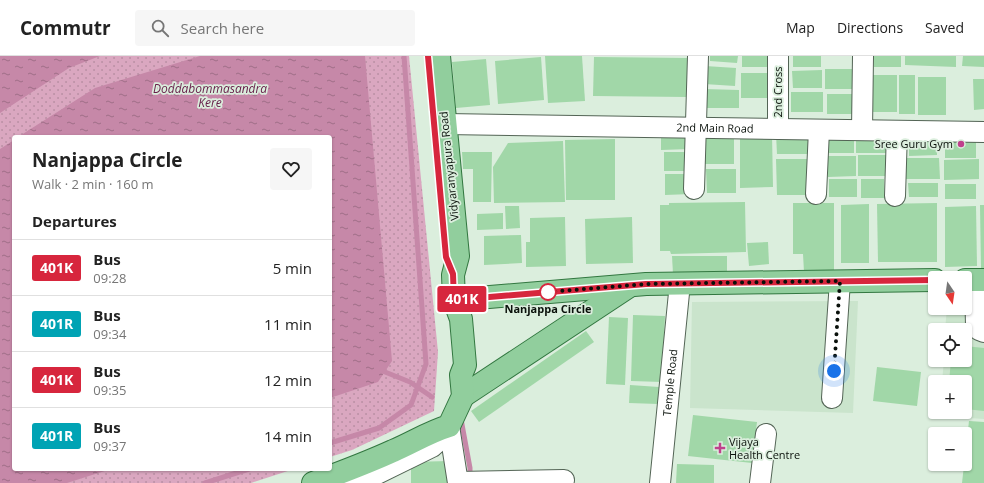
<!DOCTYPE html>
<meta charset="utf-8">
<style>
:root{--surface:#fff;--page:#f6f6f6;--text:#222;--muted:#767676;--line:#e0e0e0}
body{margin:0;font-family:"Open Sans",sans-serif;background:var(--page);color:var(--text);height:100vh;display:flex;flex-direction:column;font-size:15px;white-space:nowrap}
*{box-sizing:border-box;margin:0}
p{font-size:13px;color:var(--muted)}
.icon{flex:none;width:22px;height:22px;fill:none;stroke:currentColor;stroke-width:2;stroke-linecap:round;stroke-linejoin:round}
.map{position:relative;flex:1;overflow:hidden}
.details{position:absolute;left:12px;top:79px;width:320px;height:336px;display:flex;flex-direction:column;background:var(--surface);border-radius:4px;box-shadow:0 1px 3px #0004}
.details>*{flex:none}
.badge{padding:0 8px;border-radius:3px;font-size:14px;line-height:26px}
.needle{width:26px;rotate:167deg}
.tools{position:absolute;left:928px;top:215px;display:grid;gap:8px}
.tools a{display:grid;place-items:center;width:44px;height:44px;border-radius:4px;background:var(--surface);box-shadow:0 1px 3px #0004;font-size:20px}
.you{position:absolute;width:20px;height:20px;margin:-10px;border:3px solid #fff;border-radius:50%;background:#1a73e8;box-shadow:0 0 0 6px #1a73e833}
.map>.badge{position:absolute;translate:-50% -50%;box-shadow:0 0 0 2px #fff}
h2{padding:0 20px;font-size:15px;line-height:36px}
.round{display:grid;place-items:center;flex:none;width:42px;height:42px;border-radius:4px;background:var(--page)}
.headline{display:flex;align-items:center;justify-content:space-between;height:68px;padding:0 20px}
h1{font-size:19px;font-weight:700;line-height:30px}
ul{padding:0;list-style:none}
li{display:flex;align-items:center;gap:12px;height:56px;padding:0 20px;border-top:1px solid var(--line)}
li div{flex:1}
li b{display:block;font-size:15px}
li em{font-style:normal}
li .badge{min-width:44px;font-weight:700;text-align:center}
header{display:flex;align-items:center;gap:24px;box-sizing:border-box;height:56px;padding:0 20px;background:var(--surface);border-bottom:1px solid var(--line)}
header strong{font-size:19px}
nav{display:flex;gap:22px;margin-inline-start:auto;font-size:14px}
.search{width:280px;height:36px;background:var(--page);display:flex;align-items:center;gap:10px;box-sizing:border-box;padding:0 14px;border-radius:4px;color:var(--muted);font-size:15px}
.map>svg:first-child{display:block}
</style>
<header>
<strong>Commutr</strong>
<div class="search"><svg class="icon" aria-label="search" viewBox="0 0 24 24"><circle cx="10" cy="10" r="6"/><path d="M15 15l6 6"/></svg>Search here</div>
<nav><a>Map</a><a>Directions</a><a>Saved</a></nav>
</header>
<div class="map">
<svg width="984" height="427" viewBox="0 0 984 427">
<defs>
<pattern id="park-dots" width="8" height="8" patternUnits="userSpaceOnUse"><rect width="8" height="8" fill="#daa7c0"/><path d="M2 2h.1M6 6h.1" fill="none" stroke="#ba8fa4" stroke-width="1.8" stroke-linecap="round"/></pattern>
<pattern id="water-ripples" width="26" height="14" patternUnits="userSpaceOnUse"><rect width="26" height="14" fill="#c688a8"/><path d="M2 4q2-2 4 0t4 0M15 11q2-2 4 0t4 0" fill="none" stroke="#9f6e87"/></pattern>
</defs>
<rect width="100%" height="100%" fill="#dbeedd"/>
<!-- built -->
<g fill="#cae4cc">
<path d="M858 245 853 357 690 352 692 246Z"/>
<path d="M965 245 984 246V363L941 360V356H965V326H942L944 304H965V274H945L947 252H965Z"/>
</g>
<!-- park -->
<path fill="url(#park-dots)" d="M0 0H409L438 296 434 355 352 394 330 401V81H14V413H294L251 427H0Z"/>
<!-- water -->
<g fill="url(#water-ripples)">
<path d="M0 0H100L69 12 0 57Z"/>
<path d="M200 0H365L392 305 378 326 330 342V81H18L95 32Z"/>
<path d="M14 84V413H111L67 427H0V93Z"/>
</g>
<g fill="none" stroke-linecap="round" stroke-linejoin="round">
<!-- stream -->
<g stroke="#c688a8" stroke-width="5">
<path d="M385 316 410 326 432 341"/>
<path d="M461 363 470 412V422"/>
<path d="M330 387 379 372 411 349 426 308 404 0"/>
<path d="M205 427 249 413"/>
</g>
</g>
<!-- building -->
<g fill="#a1d7a8">
<path d="M545 0H582L585 45 548 47Z"/>
<path d="M710 0H738L737 7 710 5Z"/>
<rect x="742" y="0" width="29" height="11"/>
<rect x="793" y="0" width="28" height="11"/>
<rect x="874" y="0" width="27" height="11"/>
<path d="M905 0H956V11L905 9Z"/>
<path d="M963 0H984V11L962 10Z"/>
<path d="M541 1 544 44 498 48 495 5Z"/>
<path d="M594 1 687 2V41L593 40Z"/>
<path d="M486 3 490 49 456 52 452 6Z"/>
<path d="M705 10 736 12 735 30 704 28Z"/>
<rect x="825" y="13" width="30" height="20"/>
<path d="M822 14V32H793L792 15Z"/>
<rect x="741" y="17" width="27" height="25"/>
<path d="M869 19H897V56H870Z"/>
<rect x="899" y="19" width="16" height="39"/>
<rect x="918" y="21" width="28" height="38"/>
<path d="M973 23H984V53L974 54Z"/>
<path d="M704 33 739 34V52H704Z"/>
<rect x="791" y="36" width="32" height="20"/>
<path d="M827 38H854L855 58H827Z"/>
<path d="M661 75H690V93L661 94Z"/>
<rect x="705" y="75" width="29" height="33"/>
<path d="M808 77V98H777L776 78Z"/>
<path d="M854 77V97H828V78Z"/>
<path d="M772 78 773 131 740 132V79Z"/>
<rect x="856" y="78" width="31" height="19"/>
<path d="M909 78H937V99L909 100Z"/>
<path d="M615 83V144H566L565 84Z"/>
<rect x="945" y="84" width="31" height="18"/>
<path d="M563 85 565 146 494 147 493 111 508 87Z"/>
<path d="M462 96H492L491 146H473V113H463Z"/>
<rect x="664" y="96" width="27" height="19"/>
<rect x="858" y="99" width="28" height="21"/>
<path d="M828 100H856V120L828 121Z"/>
<path d="M904 102H939L940 123H904Z"/>
<path d="M776 103H810V139H777Z"/>
<path d="M979 103V123L944 124V104Z"/>
<path d="M706 113H736V137H707Z"/>
<path d="M665 118H691V138L665 139Z"/>
<rect x="829" y="123" width="28" height="18"/>
<rect x="861" y="123" width="23" height="19"/>
<path d="M908 127H938V141H909Z"/>
<rect x="945" y="128" width="31" height="15"/>
<path d="M745 146 746 196 671 198 670 195H660V149H669V147Z"/>
<path d="M793 147H834V216H804L803 198H793Z"/>
<path d="M937 147V206H878L877 148Z"/>
<path d="M869 148V207H841V149Z"/>
<path d="M980 149H984V214H981Z"/>
<path d="M505 150H519L520 172 506 173Z"/>
<path d="M976 150 977 210 945 211V151Z"/>
<path d="M503 157V173L477 174V158Z"/>
<path d="M565 161 566 210 526 211V186H530V162Z"/>
<path d="M632 161 633 207 586 208 585 163Z"/>
<path d="M521 179 522 207 484 209V180Z"/>
<path d="M768 186 769 208 749 210 747 187Z"/>
<path d="M672 200H727V216L673 218Z"/>
<path d="M633 259 665 260 662 326 631 325Z"/>
<path d="M609 261 628 262 625 329 606 328Z"/>
<path d="M586 275 594 286 479 366 471 355Z"/>
<path d="M965 290 984 292V355L965 353V326H949L951 304H965Z"/>
<path d="M877 311 921 316 917 350 873 345Z"/>
<path d="M630 329 659 331 658 348 629 347Z"/>
<path d="M693 359 757 366 752 407 688 400Z"/>
<path d="M969 365 984 366V427H962Z"/>
<path d="M449 405V427H411V406Z"/>
<path d="M677 408 714 409V427H676Z"/>
</g>
<g fill="none" stroke-linecap="round" stroke-linejoin="round">
<defs>
<g id="minor">
<path d="M778 0V73"/>
<path id="s1" d="M445 68 984 76"/>
<path d="M862 74 863 0"/>
<path d="M694 133 698 0"/>
<path d="M816 138 819 74"/>
<path d="M895 140 897 75"/>
<path d="M975 224 976 270 979 274 984 276"/>
<path d="M832 342 840 225"/>
<path d="M449 370 458 427"/>
<path d="M458 426 564 424"/>
<path d="M354 427 375 419 432 391 442 382 449 370"/>
<path id="s2" d="M660 427 680 227"/>
<path d="M760 427 766 378"/>
</g>
<g id="major">
<path d="M965 224H984"/>
<path d="M454 244 646 228 935 224"/>
<path d="M463 340 628 231"/>
<path d="M313 427C340 417 367 407 393 395 412 387 429 376 449 370L463 340 461 319 465 309 461 263 454 244 453 219 458 200 439 0"/>
</g>
</defs>
<!-- minor casing -->
<use href="#minor" stroke="#536455" stroke-width="22"/>
<!-- major casing -->
<use href="#major" stroke="#327740" stroke-width="24"/>
<!-- minor -->
<use href="#minor" stroke="#fff" stroke-width="20"/>
<!-- major -->
<use href="#major" stroke="#91ce9d" stroke-width="22"/>
</g>
<g fill="none" stroke-linecap="round" stroke-linejoin="round">
<defs>
<path id="line" d="M428 0 446 201 453 218 454 244 646 228 935 224"/>
</defs>
<!-- line casing -->
<use href="#line" stroke="#fff" stroke-width="9"/>
<!-- line -->
<use href="#line" stroke="#d7263d" stroke-width="6"/>
<!-- walk -->
<path stroke="#0a110b" stroke-width="4" stroke-dasharray="0 7.2" d="M548 236 646 228 840 225 834 315"/>
</g>
<!-- markers -->
<g fill="#bf408c" stroke="#dbeedd" stroke-width="1.5">
<circle cx="961" cy="88" r="4"/>
<path d="M718 386h4v4h4v4h-4v4h-4v-4h-4v-4h4z"/>
</g>
<circle fill="#fff" stroke="#d7263d" stroke-width="2" cx="548" cy="236" r="8"/>
<g text-anchor="middle" stroke-width="3.5" stroke-linejoin="round" paint-order="stroke">
<!-- street labels -->
<g font-size="11" fill="#0a110b" stroke="#dbeedd">
<text transform="translate(778 36) rotate(-90)" y="4">2nd Cross</text>
<text dy="4" stroke="none"><textPath href="#s1" startOffset="270">2nd Main Road</textPath></text>
<text transform="translate(449 110) rotate(-96)" y="4">Vidyaranyapura Road</text>
<text dy="4" stroke="none"><textPath href="#s2" startOffset="101">Temple Road</textPath></text>
</g>
<!-- poi labels -->
<g font-size="11" fill="#0a110b" stroke="#dbeedd" text-anchor="end">
<text x="953" y="92">Sree Guru Gym</text>
<text x="729" y="390" text-anchor="start">Vijaya<tspan x="729" dy="13">Health Centre</tspan></text>
</g>
<!-- stop labels -->
<g font-size="11" font-weight="bold" fill="#0a110b" stroke="#dbeedd">
<text x="548" y="257">Nanjappa Circle</text>
</g>
<!-- water labels -->
<g font-size="12" font-style="italic" fill="#661d49" stroke="#dbeedd">
<text x="210" y="37">Doddabommasandra<tspan x="210" dy="14">Kere</tspan></text>
</g>
</g>
</svg>
<div class="tools">
<a><svg class="needle" viewBox="-14 -14 28 28"><path d="M0-13l5 13h-10z" fill="#e53935"/><path d="M0 13l5-13h-10z" fill="#767676"/></svg></a>
<a><svg class="icon" aria-label="locate" viewBox="0 0 24 24"><circle cx="12" cy="12" r="6"/><path d="M12 2v4M12 18v4M2 12h4M18 12h4"/></svg></a>
<a>+</a>
<a>−</a>
</div>
<div class="you" style="left:834px;top:315px"></div>
<b class="badge" style="left:462px;top:243px;background:#d7263d;color:#fff">401K</b>
<section class="details">
<div class="headline"><div><h1>Nanjappa Circle</h1><p>Walk · 2 min · 160 m</p></div><a class="round"><svg class="icon" aria-label="heart" viewBox="0 0 24 24"><path d="M12 20l-8-8c-3-5 5-10 8-4 3-6 11-1 8 4z"/></svg></a></div>
<h2>Departures</h2>
<ul>
<li><span class="badge" style="background:#d7263d;color:#fff">401K</span><div><b>Bus</b><p>09:28</p></div><em>5 min</em></li>
<li><span class="badge" style="background:#00a3b4;color:#fff">401R</span><div><b>Bus</b><p>09:34</p></div><em>11 min</em></li>
<li><span class="badge" style="background:#d7263d;color:#fff">401K</span><div><b>Bus</b><p>09:35</p></div><em>12 min</em></li>
<li><span class="badge" style="background:#00a3b4;color:#fff">401R</span><div><b>Bus</b><p>09:37</p></div><em>14 min</em></li>
</ul>
</section>
</div>
